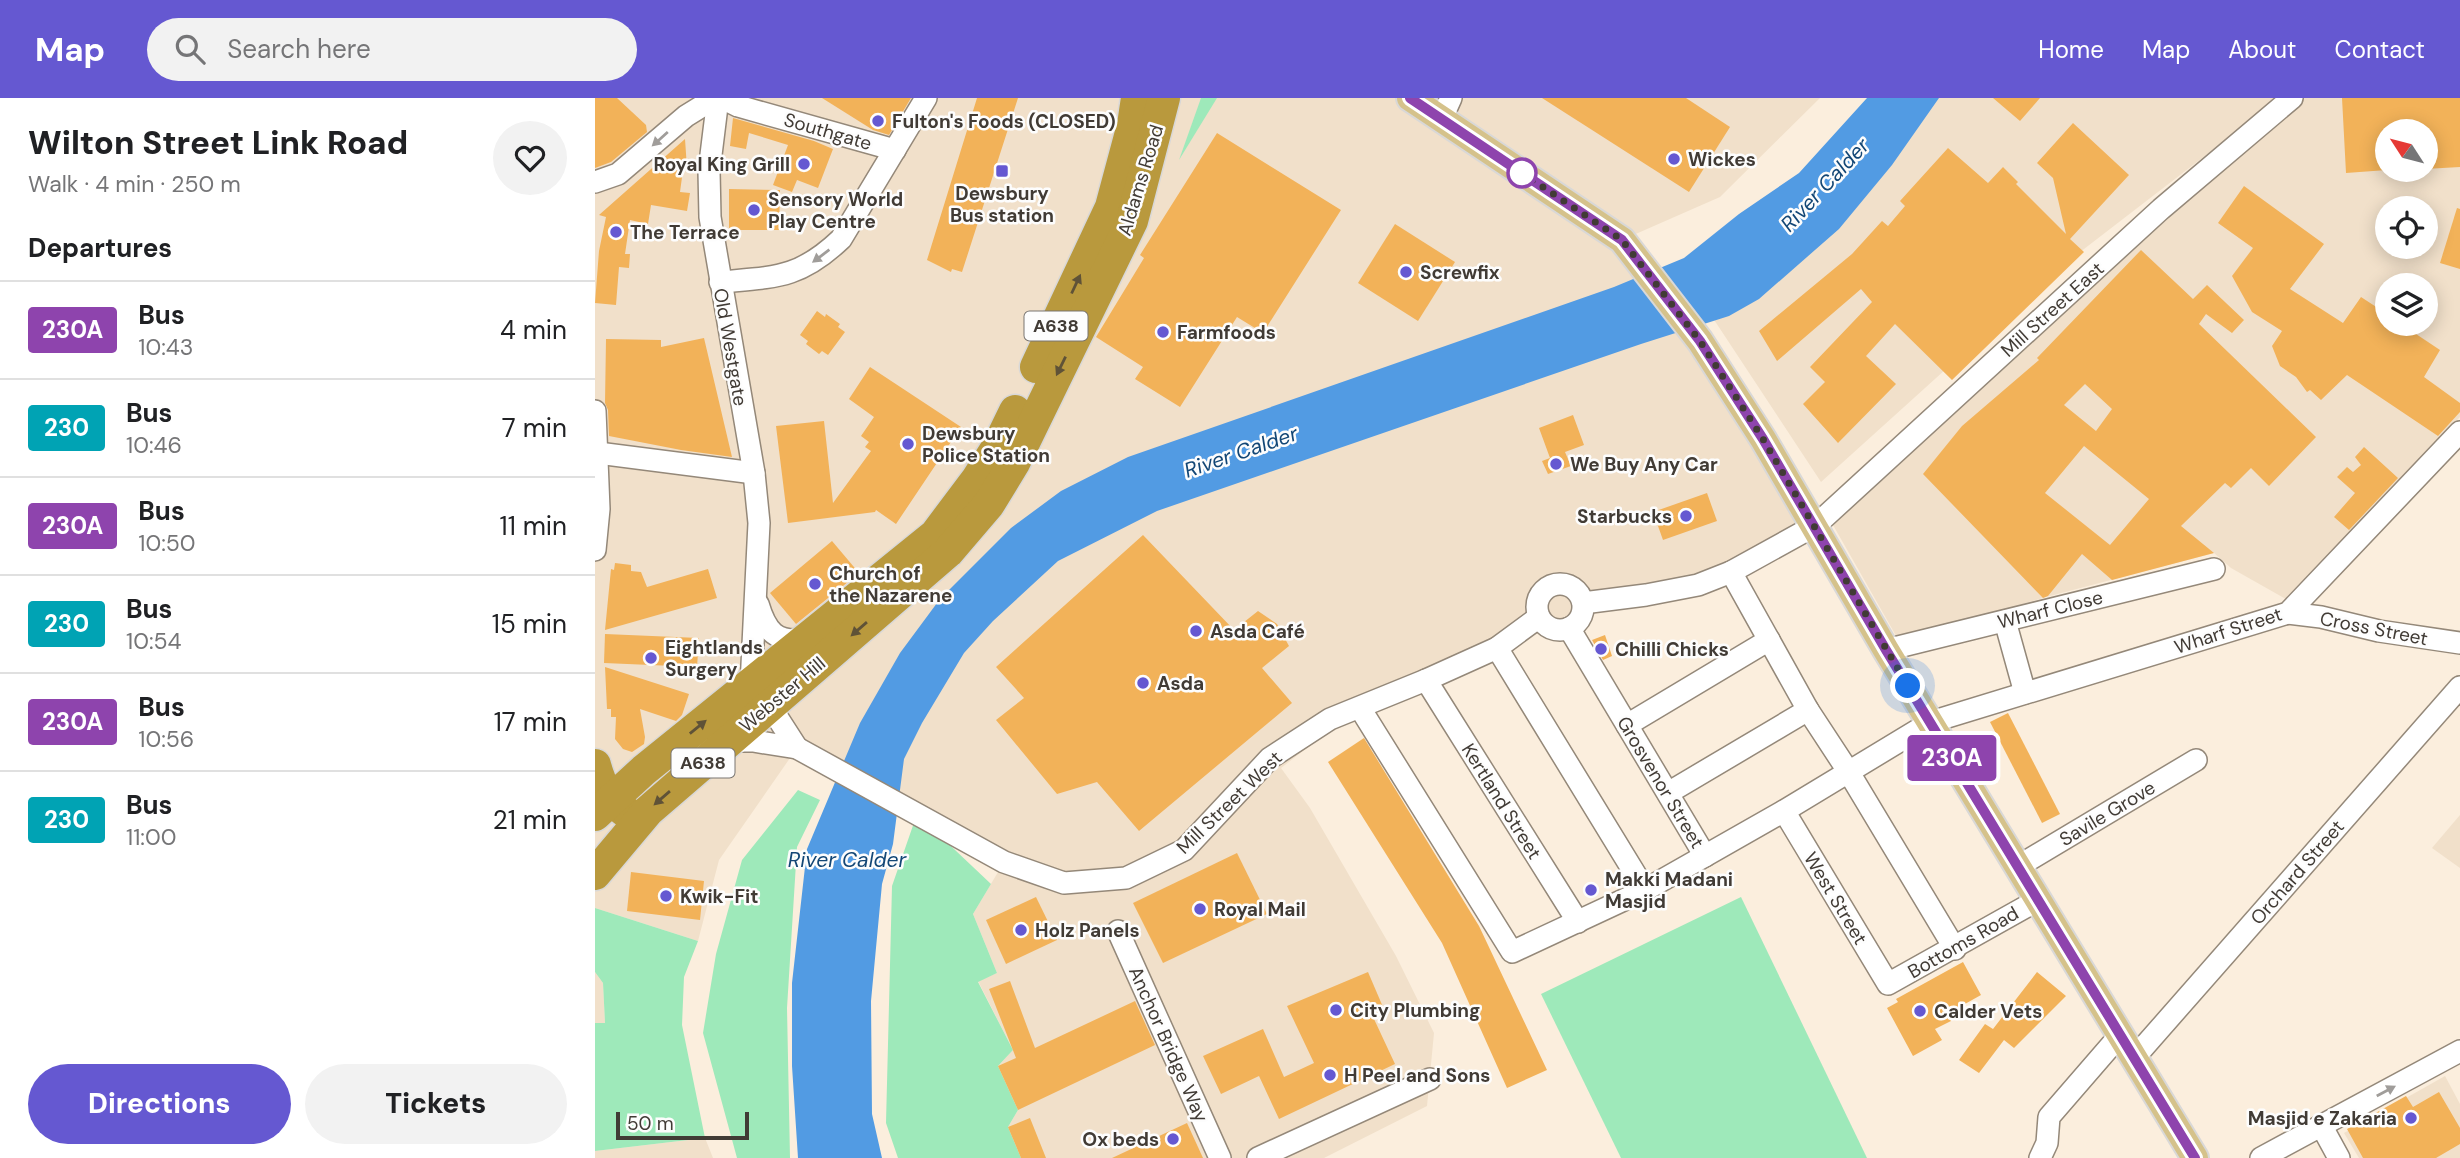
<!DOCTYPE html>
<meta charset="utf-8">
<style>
:root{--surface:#fff;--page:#f2f2f2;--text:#202124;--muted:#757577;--line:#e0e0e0;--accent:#6558d1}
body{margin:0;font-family:"DM Sans",sans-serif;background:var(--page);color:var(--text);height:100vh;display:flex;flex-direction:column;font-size:26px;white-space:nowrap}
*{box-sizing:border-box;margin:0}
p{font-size:23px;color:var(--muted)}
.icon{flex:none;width:38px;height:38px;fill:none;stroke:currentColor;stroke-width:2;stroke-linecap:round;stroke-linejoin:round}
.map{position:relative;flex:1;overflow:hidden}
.side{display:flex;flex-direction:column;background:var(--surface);width:595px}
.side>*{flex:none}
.badge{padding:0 14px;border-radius:5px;font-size:24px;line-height:46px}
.needle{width:46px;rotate:306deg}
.buttons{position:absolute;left:1780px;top:21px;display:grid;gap:14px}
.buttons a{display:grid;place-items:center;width:63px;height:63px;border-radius:50%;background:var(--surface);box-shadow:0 4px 18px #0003;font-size:35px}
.scale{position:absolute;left:21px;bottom:18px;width:133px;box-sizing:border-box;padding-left:7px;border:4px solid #413b35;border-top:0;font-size:19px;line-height:24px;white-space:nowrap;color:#413b35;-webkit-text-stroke:5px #fdfdfd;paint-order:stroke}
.you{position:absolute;width:35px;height:35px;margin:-18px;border:5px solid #fff;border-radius:50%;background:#1a73e8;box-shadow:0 0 0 10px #1a73e833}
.map>.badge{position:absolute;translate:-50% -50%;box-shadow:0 0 0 4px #fff}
h2{padding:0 28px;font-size:26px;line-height:63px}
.round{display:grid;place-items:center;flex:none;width:74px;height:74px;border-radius:37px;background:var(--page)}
.headline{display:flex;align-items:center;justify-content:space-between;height:119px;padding:0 28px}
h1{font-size:33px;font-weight:800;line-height:52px}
.primary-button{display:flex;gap:14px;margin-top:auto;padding:14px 28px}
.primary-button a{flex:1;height:80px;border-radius:42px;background:var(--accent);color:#fff;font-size:28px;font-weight:800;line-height:80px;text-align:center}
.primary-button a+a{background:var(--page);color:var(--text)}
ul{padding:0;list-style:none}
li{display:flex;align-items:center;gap:21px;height:98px;padding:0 28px;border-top:2px solid var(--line)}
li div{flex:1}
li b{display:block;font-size:26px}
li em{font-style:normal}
li .badge{min-width:77px;font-weight:700;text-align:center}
header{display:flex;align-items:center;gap:42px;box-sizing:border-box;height:98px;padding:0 35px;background:var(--accent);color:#fff}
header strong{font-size:33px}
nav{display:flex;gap:38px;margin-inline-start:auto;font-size:24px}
.search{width:490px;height:63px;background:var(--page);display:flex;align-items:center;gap:18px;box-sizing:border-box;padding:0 24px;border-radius:38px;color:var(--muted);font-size:26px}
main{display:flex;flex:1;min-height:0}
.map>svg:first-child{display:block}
</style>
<header>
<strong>Map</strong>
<div class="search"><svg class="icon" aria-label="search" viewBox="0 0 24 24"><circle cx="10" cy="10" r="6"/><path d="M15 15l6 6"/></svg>Search here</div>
<nav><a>Home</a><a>Map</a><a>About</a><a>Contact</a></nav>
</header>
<main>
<section class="side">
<div class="headline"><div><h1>Wilton Street Link Road</h1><p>Walk · 4 min · 250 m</p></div><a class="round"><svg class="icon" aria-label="heart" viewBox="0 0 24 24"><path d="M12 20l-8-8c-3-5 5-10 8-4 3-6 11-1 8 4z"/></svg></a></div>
<h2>Departures</h2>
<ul>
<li><span class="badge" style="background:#8e44ad;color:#fff">230A</span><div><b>Bus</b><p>10:43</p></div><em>4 min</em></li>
<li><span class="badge" style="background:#00a3b4;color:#fff">230</span><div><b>Bus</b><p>10:46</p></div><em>7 min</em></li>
<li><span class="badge" style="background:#8e44ad;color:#fff">230A</span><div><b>Bus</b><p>10:50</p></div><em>11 min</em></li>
<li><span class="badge" style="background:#00a3b4;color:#fff">230</span><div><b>Bus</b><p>10:54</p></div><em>15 min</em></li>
<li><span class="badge" style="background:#8e44ad;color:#fff">230A</span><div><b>Bus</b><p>10:56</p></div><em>17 min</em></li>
<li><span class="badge" style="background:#00a3b4;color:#fff">230</span><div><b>Bus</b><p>11:00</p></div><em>21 min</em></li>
</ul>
<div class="primary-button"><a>Directions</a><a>Tickets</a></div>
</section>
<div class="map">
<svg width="1865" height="1060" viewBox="0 0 1865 1060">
<rect width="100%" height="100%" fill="#fbeedd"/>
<!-- built -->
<g fill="#f1e0ca" fill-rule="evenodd">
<path d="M0 0H1225L1125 99 1027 142 1221 427 1136 474 989 511 984 523 979 527 965 532 953 529 948 524 764 610 686 670 715 710 801 858 839 935 832 1008 729 1060H426L413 1029 423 1012 403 968 418 952 383 883 402 875 378 816 409 764 202 650 124 762 103 843 0 810Z"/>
<path d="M1299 0H1685L1454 178 1226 384 1104 199Z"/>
<path d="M1705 0H1865V319L1729 462 1696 504 1636 470 1619 455 1451 499 1304 543 1238 427ZM1792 33H1830V72H1792ZM1792 110H1830V149H1792ZM1792 187H1830V226H1792Z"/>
<path d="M1865 717V770L1837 750Z"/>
<path d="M0 874 8 885 10 926 0 925Z"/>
<path d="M1850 978 1865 1006V1060H1764L1749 1035Z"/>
<path d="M110 1040 118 1060H0V1053Z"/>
</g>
<!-- green -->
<g fill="#9ee9ba">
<path d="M606 0H622L584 62Z"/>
<path d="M203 692 225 702 202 749 192 910 195 1060H142L108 935 121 856 147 762Z"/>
<path d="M322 716 396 786 378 816 402 875 383 884 418 952 403 968 423 1012 413 1029 426 1060H303L291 1025 297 788Z"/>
<path d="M1146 799 1272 1060H1026L946 896Z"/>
<path d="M0 810 103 843 89 879 87 927 110 1040 0 1053V925H10L8 885 0 874Z"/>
</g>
<!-- water -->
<path fill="#529be3" d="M1272 0H1344L1297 67 1244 131 1164 201 1134 218 1046 246 562 413 463 463 398 523 369 555 327 625 309 661 298 746 287 786 276 903 277 1016 287 1060H203L197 968V885L212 751 265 625 305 555 345 501 416 430 466 393 533 359 1019 189 1089 160 1144 116 1204 75Z"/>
<!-- building -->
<g fill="#f2b259" fill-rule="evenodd">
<path d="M0 0H22L51 27 52 34 16 64 0 70Z"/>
<path d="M227 0H316L294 37 278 32Z"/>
<path d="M382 0H423L367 174 357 171 356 174 332 162Z"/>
<path d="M947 0H1091L1135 29 1094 94Z"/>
<path d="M1398 0H1445L1425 23Z"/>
<path d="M1747 0H1865V69L1830 71V33H1792V72L1751 75Z"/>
<path d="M138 20 219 43 238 51 223 90 202 82 197 94 178 87 193 47 154 35 151 51 135 48Z"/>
<path d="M1478 25 1534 77 1475 141 1489 154 1357 282 1300 226 1271 258 1301 286 1243 345 1208 306 1230 284 1215 269 1277 204 1266 191 1182 263 1164 233 1257 156 1287 123 1293 128 1310 108 1305 103 1353 50 1393 85 1408 69 1423 84 1421 86 1471 136 1458 80 1442 65Z"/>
<path d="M622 35 746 112 668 235 642 219 585 309 540 281 548 269 501 239 549 160 545 157Z"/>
<path d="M90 41 92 70 88 72 85 94 95 95 92 113 56 107 53 126 35 122 30 156H35L34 170 24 169 21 207 0 205 4 153 11 119 4 117Z"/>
<path d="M1649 88 1729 146 1695 191 1748 225 1766 199 1792 216V226H1806L1845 252 1829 279 1865 305V314L1843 338 1752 277 1726 302 1715 292 1712 294 1701 279 1685 268 1677 248 1687 233 1657 214 1637 178 1658 150 1623 125Z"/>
<path d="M134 91 185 92 184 132H134Z"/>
<path d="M1862 110 1865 111V171L1845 165Z"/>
<path d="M800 126 860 164 823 223 763 185Z"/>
<path d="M1546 152 1598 201 1612 187 1649 222 1637 235 1611 216 1604 226 1721 339 1674 388 1656 370 1636 390 1630 385 1586 428 1619 455 1517 482 1487 456 1453 498 1448 500 1328 376 1367 328 1444 262 1442 260ZM1490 286 1517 311 1501 333 1469 307ZM1489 348 1554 401 1515 447 1450 395Z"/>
<path d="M222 213 230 219 231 216 245 226 243 229 250 234 233 257 227 253 224 256 211 246 213 243 205 237Z"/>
<path d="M109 240 137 359 86 352 14 338 13 312 10 305 11 241 66 242V249Z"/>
<path d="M275 269 366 329 301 426 281 412 280 414 193 425 181 328 229 323 238 405 276 353 270 349 274 344 266 338 279 319 254 301Z"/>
<path d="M978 317 989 347 970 354 976 368 953 376 947 363 955 360 944 330Z"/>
<path d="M1769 349 1803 380 1754 432 1739 419 1760 395 1742 379 1752 369 1758 374 1766 367 1760 359Z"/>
<path d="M1112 395 1122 423 1068 442 1058 414Z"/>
<path d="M548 437 639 532 663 513 682 526 694 548 667 570 697 605 544 733 502 684 462 696 401 622 429 600 401 569Z"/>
<path d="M237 443 264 475 201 526 175 495Z"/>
<path d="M20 465 36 467V473L46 474 52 489 113 471 122 500 10 532 16 471 19 472Z"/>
<path d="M10 536 104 540 102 569 9 565Z"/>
<path d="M1010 537 1017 558 1008 562 997 542Z"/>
<path d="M10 569 94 596 87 617 81 623 45 611 50 639 49 646 37 654 28 651 20 641 21 619H16V611H12Z"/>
<path d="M1413 615 1465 716 1447 725 1395 624Z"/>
<path d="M769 640 884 828 952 972 912 990 847 845 733 664Z"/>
<path d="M642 755 672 816 568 865 538 805Z"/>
<path d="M36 774 109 783 105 822 32 813Z"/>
<path d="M441 799 462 842 411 866 391 822Z"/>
<path d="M1368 864 1386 897 1352 916 1356 923 1340 931 1347 942 1318 958 1292 910 1303 904 1301 901Z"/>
<path d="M773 874 791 916 779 921 800 966 684 1021 664 978 626 996 608 958 668 931 689 979 719 965 692 908Z"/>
<path d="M1442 874 1471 898 1419 950 1409 942 1384 975 1364 962 1390 926 1398 931Z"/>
<path d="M415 883 440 950 540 903 560 947 423 1012 403 968 421 960 394 891Z"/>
<path d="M1844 994 1865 1030V1046L1841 1060H1768L1752 1031 1811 998 1818 1009Z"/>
<path d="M435 1020 451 1060H426L413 1029Z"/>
<path d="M592 1025 608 1060H517Z"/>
</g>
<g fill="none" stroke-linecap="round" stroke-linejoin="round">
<defs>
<g id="minor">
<path d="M123 0 114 73 115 119 159 375 164 425 156 587 175 608 202 650"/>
<path d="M127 0 143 8 300 52"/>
<path d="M847 20 856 0"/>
<path d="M0 84 23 76 91 18 120 0"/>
<path d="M125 184C180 179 204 181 246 141L331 0"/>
<path d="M0 313 4 411 0 452"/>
<path d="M3 355 159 375"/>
<path d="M1136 474 1213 612 1253 673 1360 851"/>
<circle cx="965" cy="509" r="23"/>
<path d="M988 505 1051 497 1103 487 1136 474 1221 427 1566 111 1697 0"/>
<path d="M163 506C171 533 181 546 211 541"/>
<path d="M1693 515 1726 519 1784 533 1865 545"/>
<path d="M1410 523 1430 595"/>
<path d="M974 530 1110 758"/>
<path d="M902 550 1050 792"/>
<path d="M1291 552 1619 471"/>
<path d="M831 582 983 824"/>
<path d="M765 610 917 854 1050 792 1189 713 1336 624 1693 515 1865 334"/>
<path d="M1032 627 1174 542"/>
<path d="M132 643H158L202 650 409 764 469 785 531 780 589 752 675 660 735 621 831 582 902 550 944 519"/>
<path d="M1073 695 1213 612"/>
<path d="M1189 713 1293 886 1443 802"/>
<path d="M1422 769 1601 662"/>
<path d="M523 833 625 1060"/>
<path d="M1539 960 1865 589"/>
<path d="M1726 1027 1744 1060"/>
<path d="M663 1060 835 981"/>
<path d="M1445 1060 1452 1045 1454 1019 1525 937"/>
<path d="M1666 1060 1865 953"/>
</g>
<path id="major" d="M815 0 1027 142 1105 243 1168 341 1291 552 1600 1060"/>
<g id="highway">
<path d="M441 269 516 109 538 27 542 0"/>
<path d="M0 667C6 689 13 701 31 714"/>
<path d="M0 717 49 672 340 437 382 381 403 348 420 313"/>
<path d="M0 776 53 713 353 454 394 406 419 365 537 123 569 0"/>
</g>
</defs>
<!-- minor casing -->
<use href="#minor" stroke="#948879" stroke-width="24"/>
<!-- major casing -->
<use href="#major" stroke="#d9d8d7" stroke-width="30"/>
<!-- highway casing -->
<use href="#highway" stroke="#d9d8d7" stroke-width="35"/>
<!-- minor -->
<use href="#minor" stroke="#fff" stroke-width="21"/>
<!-- major -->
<use href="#major" stroke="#d5c28b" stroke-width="26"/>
<!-- highway -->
<use href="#highway" stroke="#b9993d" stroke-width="32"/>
</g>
<!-- one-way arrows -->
<defs><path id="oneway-solid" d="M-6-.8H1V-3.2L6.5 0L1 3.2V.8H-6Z" transform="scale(1.75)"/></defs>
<g fill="#a09d9a">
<use href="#oneway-solid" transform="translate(65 41) rotate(138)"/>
<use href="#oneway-solid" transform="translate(226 158) rotate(143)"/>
<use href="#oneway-solid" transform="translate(1791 993) rotate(-28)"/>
</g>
<g fill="#5f5237">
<use href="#oneway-solid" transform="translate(481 186) rotate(-65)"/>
<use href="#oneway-solid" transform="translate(466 268) rotate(116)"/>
<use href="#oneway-solid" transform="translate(264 531) rotate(139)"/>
<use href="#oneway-solid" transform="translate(103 629) rotate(-39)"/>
<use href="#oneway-solid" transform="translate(67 700) rotate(139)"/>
</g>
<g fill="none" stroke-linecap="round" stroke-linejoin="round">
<defs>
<path id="line" d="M815 0 1027 142 1105 243 1168 341 1291 552 1600 1060"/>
</defs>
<!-- line casing -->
<use href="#line" stroke="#fff" stroke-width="16"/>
<!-- line -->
<use href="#line" stroke="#8e44ad" stroke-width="10"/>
<!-- walk -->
<path stroke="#413b35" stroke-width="7" stroke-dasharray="0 12.6" d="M927 75 1027 142 1105 243 1168 341 1313 588"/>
</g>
<!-- markers -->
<g fill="#6558d1" stroke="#fdfdfd" stroke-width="2.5">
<circle cx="283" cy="23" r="7"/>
<circle cx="1079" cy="61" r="7"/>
<circle cx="209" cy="66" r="7"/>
<rect x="400" y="66" width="14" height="14" rx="3.5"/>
<circle cx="159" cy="112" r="7"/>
<circle cx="21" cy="134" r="7"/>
<circle cx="811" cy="174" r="7"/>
<circle cx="568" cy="234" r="7"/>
<circle cx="313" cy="346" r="7"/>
<circle cx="961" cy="366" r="7"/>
<circle cx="1091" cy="418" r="7"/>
<circle cx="220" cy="486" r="7"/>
<circle cx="601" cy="533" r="7"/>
<circle cx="1006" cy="551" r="7"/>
<circle cx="56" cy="560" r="7"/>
<circle cx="548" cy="585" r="7"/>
<circle cx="996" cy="792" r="7"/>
<circle cx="71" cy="798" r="7"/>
<circle cx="605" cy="811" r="7"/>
<circle cx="426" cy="832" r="7"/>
<circle cx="741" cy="912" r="7"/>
<circle cx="1325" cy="913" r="7"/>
<circle cx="735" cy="977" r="7"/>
<circle cx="1816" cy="1020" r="7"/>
<circle cx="578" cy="1041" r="7"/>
</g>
<circle fill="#fff" stroke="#8e44ad" stroke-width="3.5" cx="927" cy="75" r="14"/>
<g text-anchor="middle" stroke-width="5" stroke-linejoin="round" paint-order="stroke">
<!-- shield labels -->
<g fill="#fdfdfd" stroke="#797571" stroke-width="2">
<rect x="429.5" y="213.5" width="63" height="29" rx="5"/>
<rect x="76.5" y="650.5" width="63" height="29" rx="5"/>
</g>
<g font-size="18" font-weight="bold" fill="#413b35">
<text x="461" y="234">A638</text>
<text x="108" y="671">A638</text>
</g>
<!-- poi labels -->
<g font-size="19" font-weight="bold" fill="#413b35" stroke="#fdfdfd" text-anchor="start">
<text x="297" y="30">Fulton's Foods (CLOSED)</text>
<text x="1093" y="68">Wickes</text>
<text x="195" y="73" text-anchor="end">Royal King Grill</text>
<text x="407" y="102" text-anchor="middle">Dewsbury<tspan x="407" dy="22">Bus station</tspan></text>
<text x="173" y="108">Sensory World<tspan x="173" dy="22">Play Centre</tspan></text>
<text x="35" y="141">The Terrace</text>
<text x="825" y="181">Screwfix</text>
<text x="582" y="241">Farmfoods</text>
<text x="327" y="342">Dewsbury<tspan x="327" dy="22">Police Station</tspan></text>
<text x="975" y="373">We Buy Any Car</text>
<text x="1077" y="425" text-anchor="end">Starbucks</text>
<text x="234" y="482">Church of<tspan x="234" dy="22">the Nazarene</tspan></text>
<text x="615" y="540">Asda Café</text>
<text x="70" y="556">Eightlands<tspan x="70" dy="22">Surgery</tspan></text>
<text x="1020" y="558">Chilli Chicks</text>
<text x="562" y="592">Asda</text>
<text x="1010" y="788">Makki Madani<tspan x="1010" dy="22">Masjid</tspan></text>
<text x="85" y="805">Kwik-Fit</text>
<text x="619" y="818">Royal Mail</text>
<text x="440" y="839">Holz Panels</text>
<text x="755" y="919">City Plumbing</text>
<text x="1339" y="920">Calder Vets</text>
<text x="749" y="984">H Peel and Sons</text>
<text x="1802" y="1027" text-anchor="end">Masjid e Zakaria</text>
<text x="564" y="1048" text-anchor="end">Ox beds</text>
</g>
<!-- street labels -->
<g font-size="19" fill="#413b35" stroke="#fdfdfd">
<text transform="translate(233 33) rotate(16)" y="7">Southgate</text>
<text transform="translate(545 82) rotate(-73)" y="7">Aldams Road</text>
<text transform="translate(1457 211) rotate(-42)" y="7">Mill Street East</text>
<text transform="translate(136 249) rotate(80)" y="7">Old Westgate</text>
<text transform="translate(1455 511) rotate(-14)" y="7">Wharf Close</text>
<text transform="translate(1779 530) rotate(11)" y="7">Cross Street</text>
<text transform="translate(1633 532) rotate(-18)" y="7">Wharf Street</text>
<text transform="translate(187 596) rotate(-40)" y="7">Webster Hill</text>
<text transform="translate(1066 684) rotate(59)" y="7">Grosvenor Street</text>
<text transform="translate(907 703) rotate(58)" y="7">Kertland Street</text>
<text transform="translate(634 704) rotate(-44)" y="7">Mill Street West</text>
<text transform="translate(1512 715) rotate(-31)" y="7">Savile Grove</text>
<text transform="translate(1702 774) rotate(-49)" y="7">Orchard Street</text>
<text transform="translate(1241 800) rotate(59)" y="7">West Street</text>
<text transform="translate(1368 844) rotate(-30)" y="7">Bottoms Road</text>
<text transform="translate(574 946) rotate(66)" y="7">Anchor Bridge Way</text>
</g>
<!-- water labels -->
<g font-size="21" font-style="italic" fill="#134776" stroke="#fdfdfd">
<text transform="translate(1230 87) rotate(-47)" y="7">River Calder</text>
<text transform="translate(646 354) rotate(-19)" y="7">River Calder</text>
<text x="252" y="769">River Calder</text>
</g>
</g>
</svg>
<div class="buttons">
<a><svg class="needle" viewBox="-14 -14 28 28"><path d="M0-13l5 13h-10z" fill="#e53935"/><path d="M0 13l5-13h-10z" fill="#757577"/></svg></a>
<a><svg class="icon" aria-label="locate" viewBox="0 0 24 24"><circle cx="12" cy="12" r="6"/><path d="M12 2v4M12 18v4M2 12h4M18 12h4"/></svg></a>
<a><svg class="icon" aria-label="layers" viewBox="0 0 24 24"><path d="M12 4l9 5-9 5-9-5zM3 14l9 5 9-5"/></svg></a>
</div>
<div class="scale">50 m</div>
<div class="you" style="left:1313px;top:588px"></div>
<b class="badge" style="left:1357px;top:660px;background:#8e44ad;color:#fff">230A</b>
</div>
</main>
